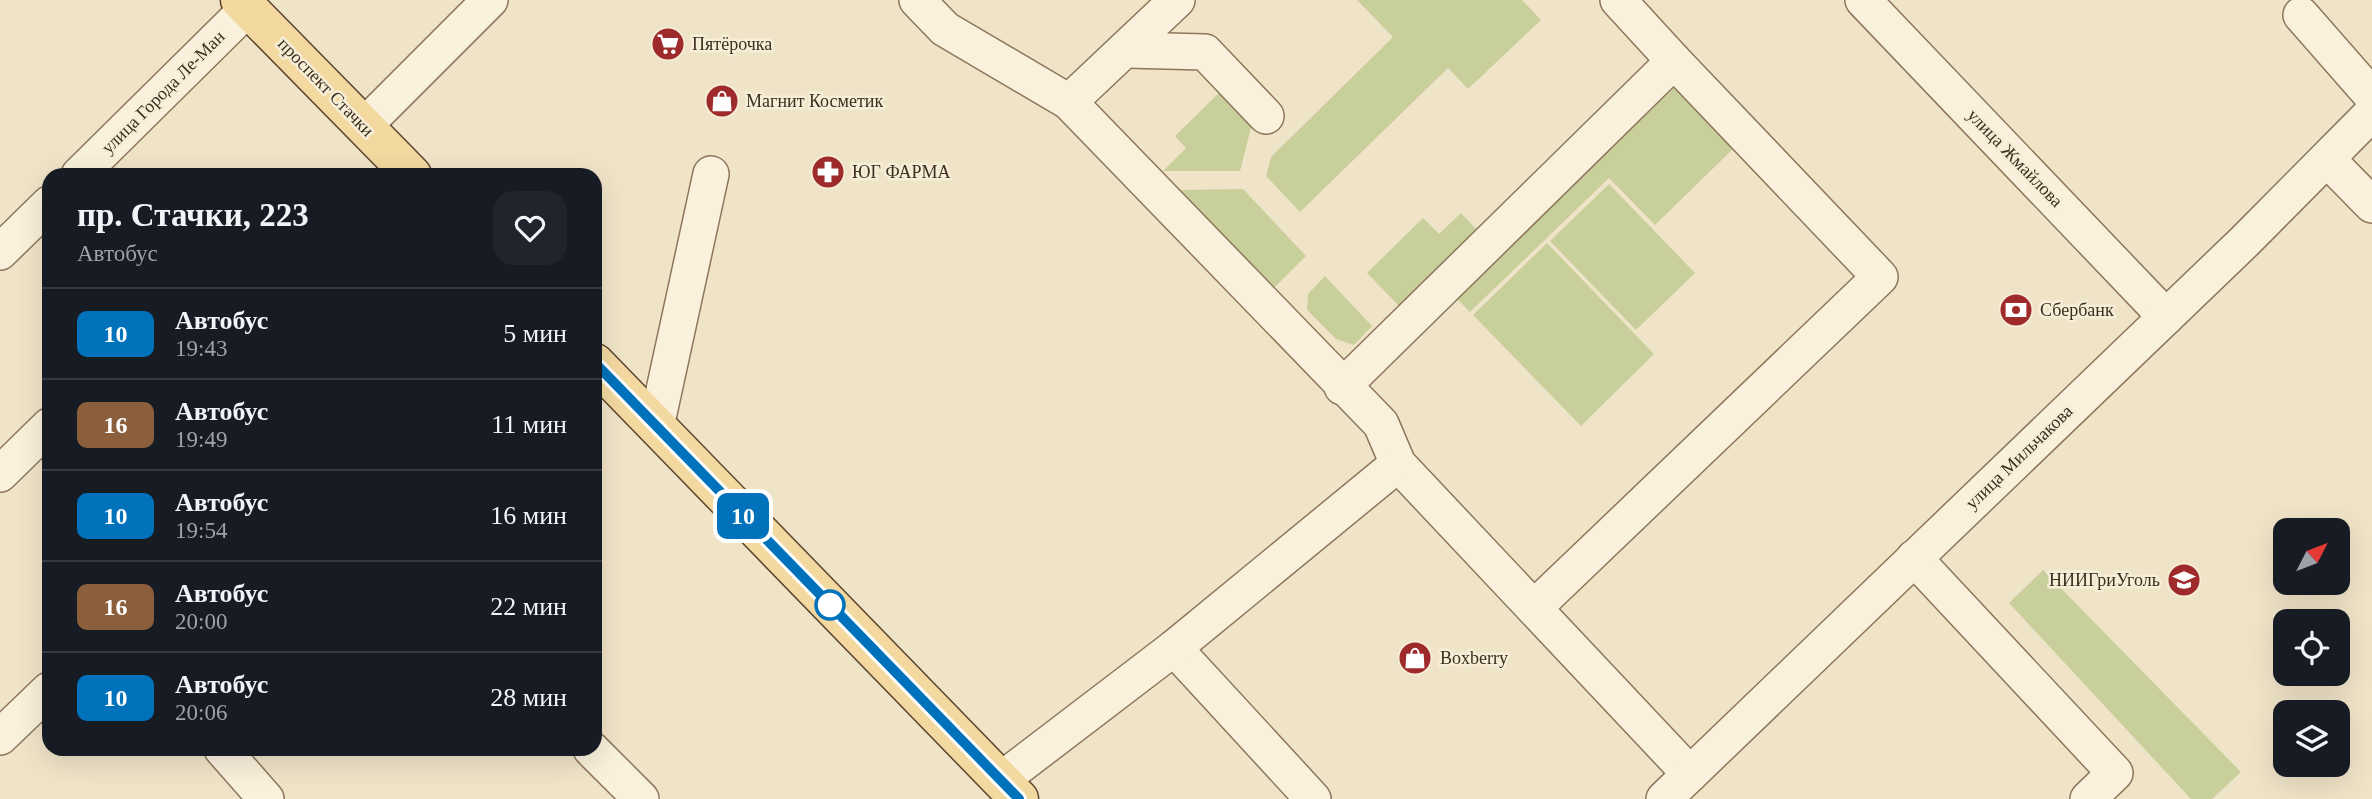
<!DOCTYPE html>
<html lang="ru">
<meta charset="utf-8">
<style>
:root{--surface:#171b24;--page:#20242c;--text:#f1f3f6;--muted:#9ea1a6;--line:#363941}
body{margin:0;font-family:Georgia,serif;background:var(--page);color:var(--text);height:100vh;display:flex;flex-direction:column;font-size:26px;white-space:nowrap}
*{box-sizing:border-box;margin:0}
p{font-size:23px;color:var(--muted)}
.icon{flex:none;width:38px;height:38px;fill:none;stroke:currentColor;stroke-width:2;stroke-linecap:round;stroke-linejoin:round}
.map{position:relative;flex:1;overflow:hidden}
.panel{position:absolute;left:42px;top:168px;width:560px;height:588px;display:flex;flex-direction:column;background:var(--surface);border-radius:21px;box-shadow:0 7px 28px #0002}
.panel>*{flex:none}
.badge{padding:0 14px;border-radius:10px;font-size:24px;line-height:46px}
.needle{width:46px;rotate:48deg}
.fabs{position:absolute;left:2273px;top:518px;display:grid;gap:14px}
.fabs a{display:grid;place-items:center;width:77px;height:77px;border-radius:14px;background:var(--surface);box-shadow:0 7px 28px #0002;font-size:35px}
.map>.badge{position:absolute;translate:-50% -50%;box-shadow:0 0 0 4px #fff}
.round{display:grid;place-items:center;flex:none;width:74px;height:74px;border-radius:21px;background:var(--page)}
.head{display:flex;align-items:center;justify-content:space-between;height:119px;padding:0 35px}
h1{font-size:33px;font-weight:800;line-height:52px}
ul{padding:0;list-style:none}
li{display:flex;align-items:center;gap:21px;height:91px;padding:0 35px;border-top:2px solid var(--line)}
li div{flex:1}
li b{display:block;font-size:26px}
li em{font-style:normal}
li .badge{min-width:77px;font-weight:700;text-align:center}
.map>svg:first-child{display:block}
</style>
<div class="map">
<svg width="2372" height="799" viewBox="0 0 2372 799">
<rect width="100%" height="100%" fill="#f0e4c8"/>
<!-- green -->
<g fill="#c9cf9b">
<path d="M1357 0H1522L1541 20 1468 89 1448 68 1300 212 1266 176 1271 157 1393 37Z"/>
<path d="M1675 87 1734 148 1655 225 1609 178 1470 312 1456 298Z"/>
<path d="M1221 91 1252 124 1240 171H1163L1186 148 1175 136Z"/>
<path d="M1609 184 1695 273 1636 330 1550 241Z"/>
<path d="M1243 189 1306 256 1272 290 1178 190Z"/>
<path d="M1461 213 1477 230 1399 306 1367 273 1423 218 1439 234Z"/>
<path d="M1547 243 1654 354 1581 426 1473 315Z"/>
<path d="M1325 276 1372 326 1354 345 1336 339 1307 310 1308 294Z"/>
<path d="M2043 570 2241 772 2212 799H2191L2009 603Z"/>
</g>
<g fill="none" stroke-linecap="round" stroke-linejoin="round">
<defs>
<g id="minor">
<path d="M917 0 945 29 1069 102 1381 424 1398 464 1690 774"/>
<path d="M1863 0 2166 317"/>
<path d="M2301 15 2372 96"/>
<path d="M1127 50 1205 52 1266 116"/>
<path d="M1069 102 1177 0"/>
<path d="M364 126 490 0"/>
<path d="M2327 159 2372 205"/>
<path d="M79 175 248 8"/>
<path d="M0 252 49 204"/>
<path d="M1342 387 1674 61 1618 0"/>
<path d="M656 427 711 174"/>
<path d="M0 474 49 426"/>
<path d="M1914 558 2115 773 2088 799"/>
<path d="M1534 608 1880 277 1674 61"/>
<path d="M1174 648 1313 799"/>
<path d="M0 737 49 690"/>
<path d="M222 749 266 799"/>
<path d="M591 749 641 799"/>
<path d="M1001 780 1174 648 1398 464"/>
<path d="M1664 799 2245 241 2372 113"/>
</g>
<g id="major">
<path d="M240 0 412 175"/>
<path d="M595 363 1019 799"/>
</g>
</defs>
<!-- minor casing -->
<use href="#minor" stroke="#8d765c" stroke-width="38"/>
<!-- major casing -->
<use href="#major" stroke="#5b4430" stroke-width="41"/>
<!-- minor -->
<use href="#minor" stroke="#faf1dc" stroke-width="35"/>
<!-- major -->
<use href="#major" stroke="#f3d9a0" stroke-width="38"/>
</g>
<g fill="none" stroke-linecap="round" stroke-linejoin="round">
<defs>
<path id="line" d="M595 363 1019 799"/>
</defs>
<!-- line casing -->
<use href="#line" stroke="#fff" stroke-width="16"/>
<!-- line -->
<use href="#line" stroke="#0072bc" stroke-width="10"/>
</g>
<!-- icons -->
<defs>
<symbol id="supermarket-disc" viewBox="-11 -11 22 22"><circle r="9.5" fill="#9e2a2b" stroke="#f7eed8"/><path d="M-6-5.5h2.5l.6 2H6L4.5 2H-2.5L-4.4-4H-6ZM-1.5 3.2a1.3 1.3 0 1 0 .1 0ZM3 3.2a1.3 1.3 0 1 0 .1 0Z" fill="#fff"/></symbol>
<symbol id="shop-disc" viewBox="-11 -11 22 22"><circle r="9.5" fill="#9e2a2b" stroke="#f7eed8"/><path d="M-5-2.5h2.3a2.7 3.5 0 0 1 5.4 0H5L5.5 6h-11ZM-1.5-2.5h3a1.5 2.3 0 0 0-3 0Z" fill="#fff"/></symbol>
<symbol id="pharmacy-disc" viewBox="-11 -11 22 22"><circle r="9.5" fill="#9e2a2b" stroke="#f7eed8"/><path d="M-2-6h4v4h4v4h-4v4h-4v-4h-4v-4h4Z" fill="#fff"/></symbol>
<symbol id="bank-disc" viewBox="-11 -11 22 22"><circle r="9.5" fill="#9e2a2b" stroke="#f7eed8"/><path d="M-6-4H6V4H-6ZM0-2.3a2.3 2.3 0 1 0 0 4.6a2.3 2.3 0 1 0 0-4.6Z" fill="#fff"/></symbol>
<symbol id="university-disc" viewBox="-11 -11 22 22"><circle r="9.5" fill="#9e2a2b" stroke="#f7eed8"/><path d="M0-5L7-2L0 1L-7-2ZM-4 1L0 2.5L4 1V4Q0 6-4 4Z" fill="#fff"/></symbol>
</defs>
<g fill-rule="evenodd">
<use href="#supermarket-disc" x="649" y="25" width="38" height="38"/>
<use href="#shop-disc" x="703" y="82" width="38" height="38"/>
<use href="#pharmacy-disc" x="809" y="153" width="38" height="38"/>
<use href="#bank-disc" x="1997" y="291" width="38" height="38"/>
<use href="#university-disc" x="2165" y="561" width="38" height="38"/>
<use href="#shop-disc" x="1396" y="639" width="38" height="38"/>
</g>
<!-- markers -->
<circle fill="#fff" stroke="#0072bc" stroke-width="3.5" cx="830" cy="605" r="14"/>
<g text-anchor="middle" stroke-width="5" stroke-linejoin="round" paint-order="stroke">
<!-- poi labels -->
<g font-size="18" fill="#3d2e20" stroke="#f7eed8" text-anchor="start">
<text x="692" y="50">Пятёрочка</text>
<text x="746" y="107">Магнит Косметик</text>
<text x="852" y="178">ЮГ ФАРМА</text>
<text x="2040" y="316">Сбербанк</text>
<text x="2160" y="586" text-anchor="end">НИИГриУголь</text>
<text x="1440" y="664">Boxberry</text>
</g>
<!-- street labels -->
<g font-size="18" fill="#3d2e20" stroke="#f7eed8">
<text transform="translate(326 87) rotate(46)" y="6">проспект Стачки</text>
<text transform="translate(163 92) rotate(-45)" y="6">улица Города Ле-Ман</text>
<text transform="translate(2015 158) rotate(46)" y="6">улица Жмайлова</text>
<text transform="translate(2019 457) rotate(-44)" y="6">улица Мильчакова</text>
</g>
</g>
</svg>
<div class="fabs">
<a><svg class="needle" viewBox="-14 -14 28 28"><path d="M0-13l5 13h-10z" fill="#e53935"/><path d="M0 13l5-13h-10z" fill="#9ea1a6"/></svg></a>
<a><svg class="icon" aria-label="locate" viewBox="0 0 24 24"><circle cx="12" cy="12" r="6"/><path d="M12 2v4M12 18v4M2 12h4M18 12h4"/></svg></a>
<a><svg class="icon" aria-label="layers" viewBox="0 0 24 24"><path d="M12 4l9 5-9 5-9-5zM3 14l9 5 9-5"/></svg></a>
</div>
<b class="badge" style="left:743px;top:516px;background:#0072bc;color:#fff">10</b>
<section class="panel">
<div class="head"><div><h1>пр. Стачки, 223</h1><p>Автобус</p></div><a class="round"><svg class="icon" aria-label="heart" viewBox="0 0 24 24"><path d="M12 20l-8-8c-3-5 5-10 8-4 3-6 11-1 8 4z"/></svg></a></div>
<ul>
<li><span class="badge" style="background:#0072bc;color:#fff">10</span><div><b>Автобус</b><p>19:43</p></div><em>5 мин</em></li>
<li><span class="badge" style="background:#8b5e3c;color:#fff">16</span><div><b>Автобус</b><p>19:49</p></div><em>11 мин</em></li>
<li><span class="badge" style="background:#0072bc;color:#fff">10</span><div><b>Автобус</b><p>19:54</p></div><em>16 мин</em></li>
<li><span class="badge" style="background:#8b5e3c;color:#fff">16</span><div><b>Автобус</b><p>20:00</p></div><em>22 мин</em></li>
<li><span class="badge" style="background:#0072bc;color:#fff">10</span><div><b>Автобус</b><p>20:06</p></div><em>28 мин</em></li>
</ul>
</section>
</div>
